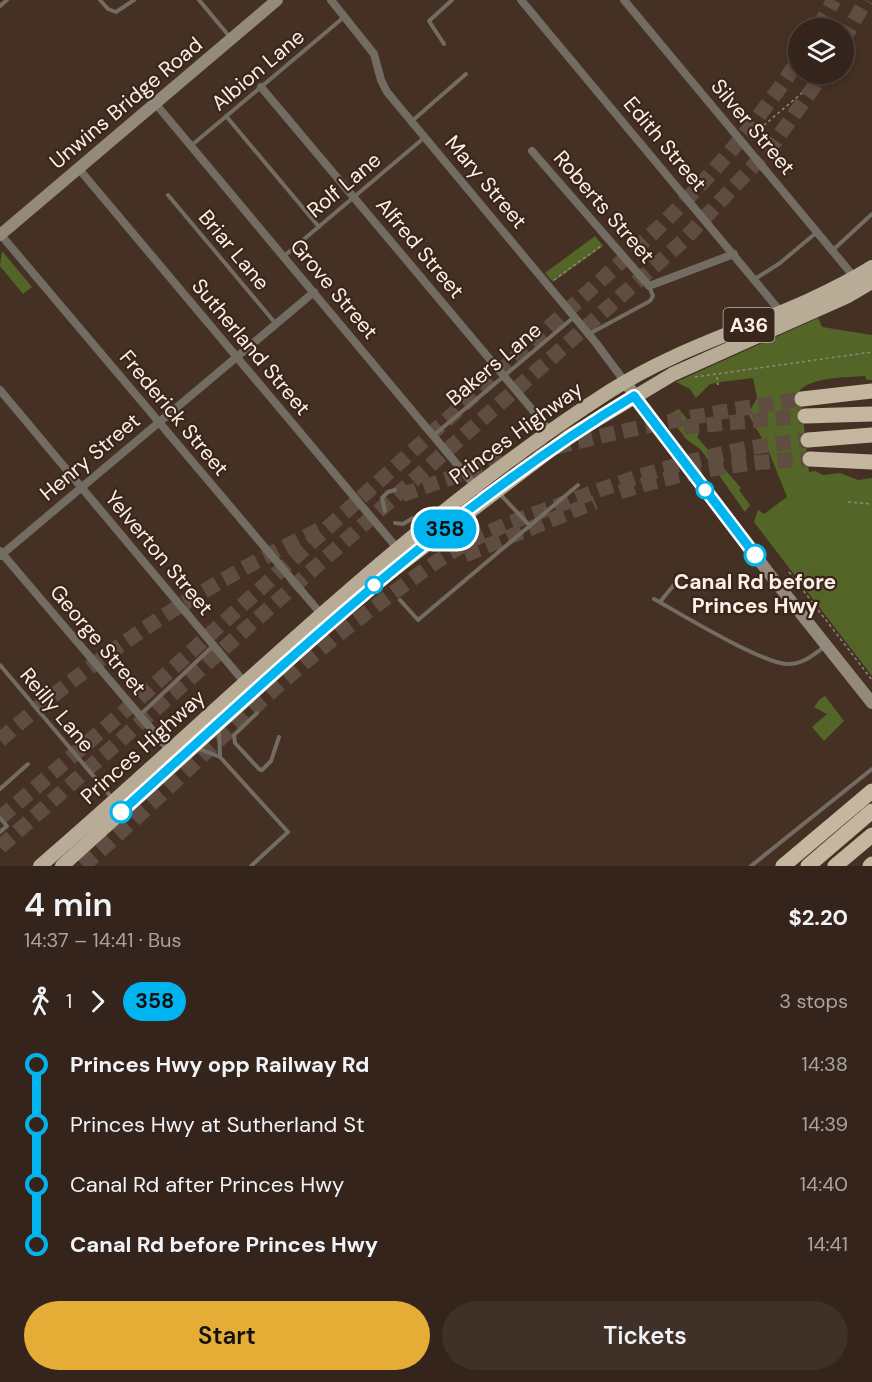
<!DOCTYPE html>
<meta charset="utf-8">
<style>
:root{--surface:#34241b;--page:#3f3028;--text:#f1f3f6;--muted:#a9a4a3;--line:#4e413a;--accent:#e6ad36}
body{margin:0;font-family:"DM Sans",sans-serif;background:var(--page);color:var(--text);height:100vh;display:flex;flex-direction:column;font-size:22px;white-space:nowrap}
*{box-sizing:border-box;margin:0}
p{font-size:20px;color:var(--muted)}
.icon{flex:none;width:33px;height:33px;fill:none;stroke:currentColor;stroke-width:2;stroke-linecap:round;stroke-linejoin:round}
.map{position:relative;height:866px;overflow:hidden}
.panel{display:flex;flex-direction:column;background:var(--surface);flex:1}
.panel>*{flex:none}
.badge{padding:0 12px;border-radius:20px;font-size:21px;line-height:39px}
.tools{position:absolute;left:788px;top:18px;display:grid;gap:12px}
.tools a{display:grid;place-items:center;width:66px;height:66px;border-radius:50%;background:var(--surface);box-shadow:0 3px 9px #0003,0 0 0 2px var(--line);font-size:30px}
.map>.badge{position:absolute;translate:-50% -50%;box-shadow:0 0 0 3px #fff}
.legs{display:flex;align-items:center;gap:9px;height:66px;padding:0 24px;font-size:20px}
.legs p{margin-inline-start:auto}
.head{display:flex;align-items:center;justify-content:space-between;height:102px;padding:0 24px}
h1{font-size:33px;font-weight:600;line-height:45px}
.button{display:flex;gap:12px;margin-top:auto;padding:12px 24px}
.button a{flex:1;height:69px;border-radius:36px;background:var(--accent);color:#111;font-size:24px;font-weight:600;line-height:69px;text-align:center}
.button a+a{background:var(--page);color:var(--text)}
ul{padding:0 24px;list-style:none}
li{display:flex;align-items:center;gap:21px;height:60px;font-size:22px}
li i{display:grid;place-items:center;width:9px;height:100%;margin:0 8px;background:currentColor}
li i::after{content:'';width:15px;height:15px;margin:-8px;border:4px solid;border-radius:50%;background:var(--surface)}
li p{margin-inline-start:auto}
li:first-child i{background:linear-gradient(#0000 50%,currentColor 0)}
li:last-child i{background:linear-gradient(currentColor 50%,#0000 0)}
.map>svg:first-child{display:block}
</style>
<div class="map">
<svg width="872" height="866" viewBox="0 0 872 866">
<rect width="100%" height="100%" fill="#453024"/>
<!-- green -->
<g fill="#546528">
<path d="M595 236 603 246 553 282 545 273Z"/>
<path d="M2 251 32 287 23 294 0 266Z"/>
<path d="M818 318 822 327 872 335V380H867L865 376C846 378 815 376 800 390L809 472 815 471 823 475 840 473 858 480 872 478V676L754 522 758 510 764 514 787 497 767 447 748 414 757 398 753 378 720 382 717 385 716 383 710 384 696 398 690 389 676 382Z"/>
<path d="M679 409 699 434 697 437 741 488 739 490 750 505 745 512 701 450 686 439 668 415Z"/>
<path d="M825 696 844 721 824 741 812 727 827 714 814 707 820 699Z"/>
</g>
<!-- forest -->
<g fill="#536426">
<path d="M809 552 829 564 827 576 829 582 872 649V673L804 585 805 558Z"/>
<path d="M863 555H872V638C854 616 814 567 863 555Z"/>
</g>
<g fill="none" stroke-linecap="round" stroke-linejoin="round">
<!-- motorway-tunnel -->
<g stroke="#604d41" stroke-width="15" stroke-dasharray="15 8" stroke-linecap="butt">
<path d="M818 28 834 0"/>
<path d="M843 41 866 0"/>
<path d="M684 427 805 416"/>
<path d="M620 492C680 472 747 461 810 459"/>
<path d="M402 495C531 447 666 419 802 399"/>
<path d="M465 555 595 502"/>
<path d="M0 740C97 655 202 585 319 530"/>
<path d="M0 818 142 696 653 233C710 178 754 127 798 61"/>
<path d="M0 847 683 241 771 147 823 74"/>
<path d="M83 866C184 777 276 678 385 599 411 580 439 558 467 543 497 527 528 516 559 505 640 474 722 448 808 440"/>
</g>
<!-- path -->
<g stroke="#96857b" stroke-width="1.5" stroke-dasharray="3 3" stroke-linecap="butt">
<path d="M750 137 802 93"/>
<path d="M554 280 601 246"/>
<path d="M695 377 872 352"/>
<path d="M717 377 718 385"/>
<path d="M848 502 872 504"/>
<path d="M789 572 872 680"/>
</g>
<!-- service -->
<g stroke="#726c62" stroke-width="4">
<path d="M100 0 108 9 116 12 134 0"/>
<path d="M199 0 229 36"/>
<path d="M0 6 7 0"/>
<path d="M444 44 429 21 452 0"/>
<path d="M226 116 319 227"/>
<path d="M412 121 466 74"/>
<path d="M192 145 344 17"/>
<path d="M168 195 276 324"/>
<path d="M833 250 872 214"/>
<path d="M284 256 425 137"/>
<path d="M755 279 780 263 817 232"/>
<path d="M589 334 650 301 653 296 649 286"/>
<path d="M434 435 574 317"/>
<path d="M499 493 530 526"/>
<path d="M385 511 382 498 388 492 395 490"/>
<path d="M395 523 403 524 413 518"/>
<path d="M654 599C681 614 761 663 787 664 802 665 813 655 824 647"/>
<path d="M400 600 418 620 578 485"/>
<path d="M660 602 677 581"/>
<path d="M0 665 112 798"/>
<path d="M257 713 234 735 235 743 259 769 262 770 271 761 279 737"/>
<path d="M140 715 213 646"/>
<path d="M219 730 220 757"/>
<path d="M197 748 220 757 288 832 251 866"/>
<path d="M0 789 28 764"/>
<path d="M0 818 7 826 0 832"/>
<path d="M751 866 872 769"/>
</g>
<!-- minor -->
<g stroke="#726c62" stroke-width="8">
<path d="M331 0 374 54 381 80 387 92 596 343 625 382"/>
<path d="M521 0 780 311"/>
<path d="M624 0 855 278"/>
<path d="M261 87 551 432"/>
<path d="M155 103 486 499"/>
<path d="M532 151 649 286 734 254"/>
<path d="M79 169 397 548"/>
<path d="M1 235 321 614"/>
<path d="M0 390 245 683"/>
<path d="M0 551 170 751"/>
<path d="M0 556 314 292"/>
</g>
<!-- secondary -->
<g stroke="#938a7b" stroke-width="12">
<path d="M0 235 277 0"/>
<path d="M625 382 771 576 872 703"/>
</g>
<!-- trunk -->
<g stroke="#b8ac96" stroke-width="14">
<path d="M40 866C227 705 401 525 610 391 691 339 790 318 872 267"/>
<path d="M62 866 362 594 568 437 673 374 848 296 872 282"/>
</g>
<!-- motorway -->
<g stroke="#c4b69f" stroke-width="15">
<path d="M802 399 872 391"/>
<path d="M805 416 872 414"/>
<path d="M808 440 872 435"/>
<path d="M810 459 872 462"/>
<path d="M783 866 872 791"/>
<path d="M808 866 872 811"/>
<path d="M835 866 872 835"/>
<path d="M870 866 872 864"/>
</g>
</g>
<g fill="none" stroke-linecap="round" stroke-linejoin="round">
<defs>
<path id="line-1" d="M121 812C284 664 445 510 634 396L755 555"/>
</defs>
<!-- line-1 casing -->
<use href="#line-1" stroke="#fff" stroke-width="14"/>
<!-- line-1 -->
<use href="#line-1" stroke="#00b5ef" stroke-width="9"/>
</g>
<!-- markers -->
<g fill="#fff" stroke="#00b5ef" stroke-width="3">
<circle cx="705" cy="490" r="8"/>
<circle cx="755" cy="555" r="10"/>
<circle cx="374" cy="585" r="8"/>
<circle cx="121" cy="812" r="10"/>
</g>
<g text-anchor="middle" stroke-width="4.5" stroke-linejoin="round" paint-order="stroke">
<!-- shield labels -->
<rect fill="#3a261a" stroke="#c2b3aa" stroke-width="1.5" x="723.5" y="308" width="51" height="34" rx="4.5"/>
<g font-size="20" font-weight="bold" fill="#fcefe7">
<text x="749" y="332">A36</text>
</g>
<!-- street labels -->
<g font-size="21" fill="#fcefe7" stroke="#3a261a">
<text transform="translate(258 70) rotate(-40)" y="7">Albion Lane</text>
<text transform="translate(126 103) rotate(-40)" y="7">Unwins Bridge Road</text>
<text transform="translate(753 127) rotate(50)" y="7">Silver Street</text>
<text transform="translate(665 144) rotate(50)" y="7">Edith Street</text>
<text transform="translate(486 182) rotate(50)" y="7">Mary Street</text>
<text transform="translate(344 185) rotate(-40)" y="7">Rolf Lane</text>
<text transform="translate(604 207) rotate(49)" y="7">Roberts Street</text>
<text transform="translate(420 248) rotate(50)" y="7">Alfred Street</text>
<text transform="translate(234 250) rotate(50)" y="7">Briar Lane</text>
<text transform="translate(334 289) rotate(50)" y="7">Grove Street</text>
<text transform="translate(251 347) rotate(50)" y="7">Sutherland Street</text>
<text transform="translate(494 364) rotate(-40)" y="7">Bakers Lane</text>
<text transform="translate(174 413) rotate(50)" y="7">Frederick Street</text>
<text transform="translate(516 433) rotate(-36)" y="7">Princes Highway</text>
<text transform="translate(90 457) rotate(-40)" y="7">Henry Street</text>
<text transform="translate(159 553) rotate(50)" y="7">Yelverton Street</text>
<text transform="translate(98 640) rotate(50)" y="7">George Street</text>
<text transform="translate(57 710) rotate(50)" y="7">Reilly Lane</text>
<text transform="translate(143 747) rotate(-42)" y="7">Princes Highway</text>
</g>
<!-- stop labels -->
<g font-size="21" font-weight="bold" fill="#fcefe7" stroke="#3a261a">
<text x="755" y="589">Canal Rd before<tspan x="755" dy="24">Princes Hwy</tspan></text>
</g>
</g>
</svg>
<div class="tools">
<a><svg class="icon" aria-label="layers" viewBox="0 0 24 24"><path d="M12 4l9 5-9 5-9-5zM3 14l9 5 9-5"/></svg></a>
</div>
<b class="badge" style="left:445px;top:529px;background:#00b5ef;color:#111">358</b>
</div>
<section class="panel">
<div class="head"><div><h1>4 min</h1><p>14:37 – 14:41 · Bus</p></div><b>$2.20</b></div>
<div class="legs"><svg class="icon" aria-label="walk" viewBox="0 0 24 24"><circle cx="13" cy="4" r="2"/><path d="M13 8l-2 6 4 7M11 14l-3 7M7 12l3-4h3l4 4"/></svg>1<svg class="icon" aria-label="forward" viewBox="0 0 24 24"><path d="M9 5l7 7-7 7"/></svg><b class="badge" style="background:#00b5ef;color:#111">358</b><p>3 stops</p></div>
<ul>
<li><i style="color:#00b5ef"></i><b>Princes Hwy opp Railway Rd</b><p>14:38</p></li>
<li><i style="color:#00b5ef"></i><span>Princes Hwy at Sutherland St</span><p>14:39</p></li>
<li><i style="color:#00b5ef"></i><span>Canal Rd after Princes Hwy</span><p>14:40</p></li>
<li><i style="color:#00b5ef"></i><b>Canal Rd before Princes Hwy</b><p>14:41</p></li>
</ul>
<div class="button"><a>Start</a><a>Tickets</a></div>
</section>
